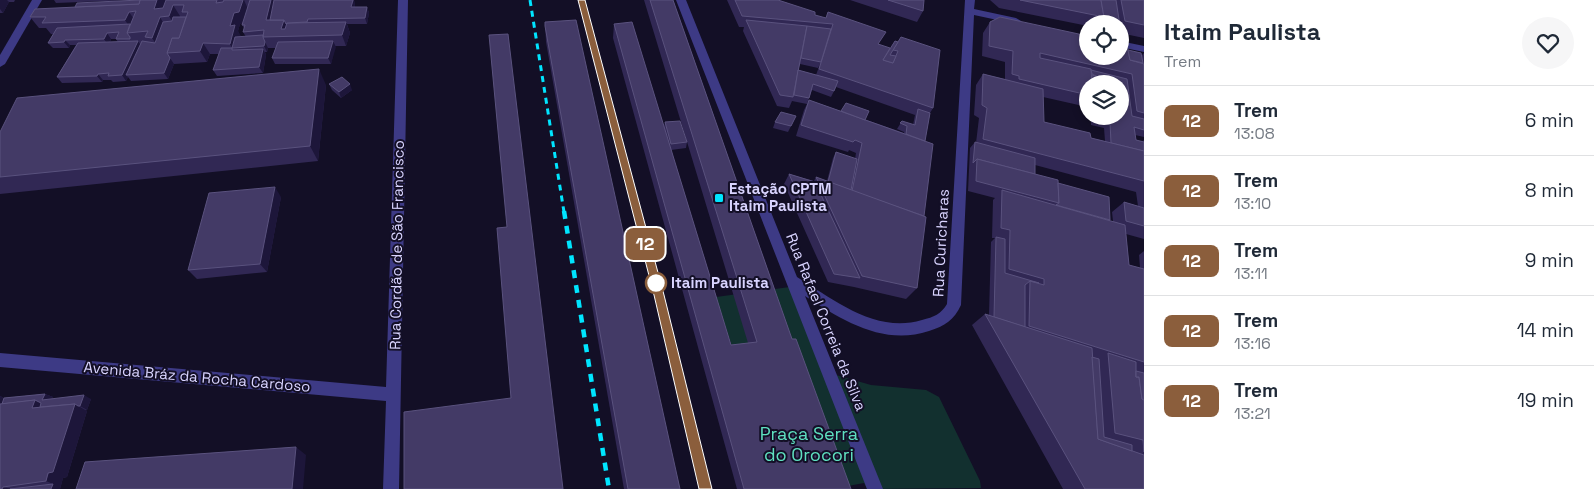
<!DOCTYPE html>
<html lang="pt">
<meta charset="utf-8">
<style>
:root{--surface:#fff;--page:#f6f6f7;--text:#1f2937;--muted:#747a83;--line:#e0e1e3}
body{margin:0;font-family:"Space Grotesk",sans-serif;background:var(--page);color:var(--text);height:100vh;display:flex;flex-direction:column;font-size:19px;white-space:nowrap}
*{box-sizing:border-box;margin:0}
p{font-size:16px;color:var(--muted)}
.icon{flex:none;width:28px;height:28px;fill:none;stroke:currentColor;stroke-width:2;stroke-linecap:round;stroke-linejoin:round}
.map{position:relative;flex:1;overflow:hidden}
.sheet{display:flex;flex-direction:column;background:var(--surface);width:450px}
.sheet>*{flex:none}
.badge{padding:0 10px;border-radius:8px;font-size:18px;line-height:32px}
.tools{position:absolute;left:1079px;top:15px;display:grid;gap:10px}
.tools a{display:grid;place-items:center;width:50px;height:50px;border-radius:50%;background:var(--surface);box-shadow:0 2px 8px #0003;font-size:25px}
.map>.badge{position:absolute;translate:-50% -50%;box-shadow:0 0 0 2px #fff}
.round{display:grid;place-items:center;flex:none;width:52px;height:52px;border-radius:26px;background:var(--page)}
.head{display:flex;align-items:center;justify-content:space-between;height:85px;padding:0 20px}
h1{font-size:24px;font-weight:700;line-height:38px}
ul{padding:0;list-style:none}
li{display:flex;align-items:center;gap:15px;height:70px;padding:0 20px;border-top:1px solid var(--line)}
li div{flex:1}
li b{display:block;font-size:19px}
li em{font-style:normal}
li .badge{min-width:55px;font-weight:700;text-align:center}
main{display:flex;flex:1;min-height:0}
.map>svg:first-child{display:block}
</style>
<main>
<div class="map">
<svg width="1144" height="489" viewBox="0 0 1144 489">
<rect width="100%" height="100%" fill="#130f26"/>
<!-- green -->
<path fill="#12302f" d="M790 287 836 375 871 385 926 390 939 397 980 481 981 488 867 489 864 483 832 489H778L716 297Z"/>
<g fill="none" stroke-linecap="round" stroke-linejoin="round">
<!-- minor -->
<g fill="#3d3a85" fill-rule="evenodd">
<path d="M32 0H42L5 64 0 67V55Z"/>
<path d="M676 0H686L797 277C834 300 876 334 922 320 934 317 941 314 947 304L965 0H975L974 9 1016 18 1021 21 1016 24 974 15 961 305C954 320 945 326 929 331 884 346 843 321 805 296L883 489H867Z"/>
<path d="M1120 41 1144 46V52L1120 47Z"/>
</g>
<!-- tertiary -->
<path fill="#3d3a85" fill-rule="evenodd" d="M398 0H408L399 489H383L386 401 0 367V353L386 387Z"/>
<!-- rail-far1 -->
<g stroke="#00e5ff" stroke-width="3" stroke-dasharray="6 5" stroke-linecap="butt">
<path d="M530 0 564 212"/>
<path d="M581 0 637 212"/>
</g>
<!-- rail -->
<g stroke="#00e5ff" stroke-width="4.5" stroke-dasharray="8 7" stroke-linecap="butt">
<path d="M564 211 609 489"/>
<path d="M637 211 659 295 705 489"/>
</g>
</g>
<!-- wall -->
<g fill="#312854" fill-rule="evenodd">
<path d="M0 0H15L14 2H9L3 13H0Z"/>
<path d="M54 0H131L56 3Z"/>
<path d="M140 0H354L355 6V7H367L369 13 367 24H347L350 33 346 46H335L331 64H275L272 58 276 48H268L267 52H265L266 55 263 73 217 76 213 70 219 54H210L207 62 174 64 168 79 131 81 128 77 126 81 113 82 111 80H103L102 82 62 83 57 77 76 45H70L69 48H53L48 43 53 34H51L46 28H39L30 17 75 7ZM243 23 242 25 244 28 243 32 246 37H240L238 31 240 24ZM111 39H116L118 42H110Z"/>
<path d="M644 0H673L792 339 851 489H737L613 38 614 24 664 127 665 122 687 142 686 148 671 150 731 345 748 343Z"/>
<path d="M727 0H778L815 15 879 44 887 54 895 41 933 108 930 113 925 141 924 216 917 288 906 299 854 287 828 282 784 184 789 174 814 181 816 177 827 181 833 158 836 152 855 159 856 153 849 150 848 152 796 136 804 110 809 100 904 133V132L897 129 902 121 913 125 915 115 836 87 831 97 812 90 807 104 792 101 789 108 777 106 743 31 744 27H739ZM800 64 818 68 820 64 816 75 798 70Z"/>
<path d="M850 0H924L923 11 917 22Z"/>
<path d="M990 0H1144V38L1120 33V24H1088V26L999 8Z"/>
<path d="M545 22 680 489H624L546 42Z"/>
<path d="M990 22 1128 50 1141 56 1144 53V137L1135 135 1136 140 1142 142 1144 140V239L1126 234 1129 265 1140 268 1139 255 1144 251V489H1063L972 325 985 314 989 315 991 242 995 238H992L993 200 995 198 968 191 970 148 975 142 976 143 979 118 974 115 976 85 983 74 1005 79V62L982 56 983 33ZM1088 84H1120V116H1091V125L1104 128 1105 141 1091 138 1044 122 1043 97 1083 106 1085 105H1088ZM1035 165 1136 192 1138 206 1124 202 1112 212 1113 221H1110L1058 183 1034 174Z"/>
<path d="M329 84 352 90 341 98 332 90Z"/>
<path d="M326 85 318 161 0 194V132Z"/>
<path d="M796 116 788 132 773 128 775 122Z"/>
<path d="M281 197 267 272 197 279 188 270Z"/>
<path d="M45 394 53 397 52 399H91L87 410H85L87 411 67 477 63 478 60 489H0V396L4 398Z"/>
</g>
<!-- shaded-wall -->
<g fill="#1d163a">
<path d="M0 0H7L9 2 3 13 0 9Z"/>
<path d="M157 0H167L160 17 166 28 159 48 152 38 154 9Z"/>
<path d="M243 0H244L248 9 244 23 240 24 238 31 241 36 237 48H232L230 44V26L234 13Z"/>
<path d="M271 0H278L273 25 266 20Z"/>
<path d="M354 0 355 6 353 13 351 7Z"/>
<path d="M173 5 180 16 176 27 169 16Z"/>
<path d="M367 7 369 13 367 24 365 18Z"/>
<path d="M129 12 136 22 132 31 125 20Z"/>
<path d="M284 20 289 30 281 29Z"/>
<path d="M346 22 350 33 346 46 342 35Z"/>
<path d="M107 33 111 39 108 45 104 39Z"/>
<path d="M65 40 70 45 69 48 64 42Z"/>
<path d="M138 41 142 47 126 75 128 77 126 81 122 75Z"/>
<path d="M333 41 336 47 331 64 328 58Z"/>
<path d="M265 42 268 48 267 52 264 46Z"/>
<path d="M203 43 210 54 207 62 200 51Z"/>
<path d="M263 49 266 55 263 73 259 67Z"/>
<path d="M170 58 174 64 168 79 164 73Z"/>
<path d="M319 69 326 85 318 161 310 146Z"/>
<path d="M98 74 103 80 102 82 97 76Z"/>
<path d="M350 84 352 90 341 98 339 92Z"/>
<path d="M275 187 281 197 267 272 260 264Z"/>
<path d="M45 394 53 397 50 404 42 400Z"/>
<path d="M84 395 91 399 87 410 80 406Z"/>
<path d="M0 396 12 402 0 408Z"/>
<path d="M35 400 49 406 32 408Z"/>
<path d="M75 404 87 411 67 477 63 478 60 489H51L53 484 46 481Z"/>
<path d="M296 447 306 455 303 489H292Z"/>
<path d="M3 487 11 489H2Z"/>
</g>
<!-- building -->
<g fill="#433a66" stroke="#5a527e">
<path d="M140 0H157L154 9 163 8 166 0H217L216 3 223 2 224 0H243L239 12 234 13 230 26 235 25 230 44 203 43 200 51 167 53 172 38H179L188 12H182L184 5H173L169 16 160 17 152 38 145 37 148 31 127 33 136 11 129 12 125 20 42 23 46 17H30L35 9 139 4Z"/>
<path d="M140 0 139 4 75 7 77 3Z"/>
<path d="M250 0H271L266 20H284L281 29H285L287 23 346 22 342 35 263 37 264 30 243 32 245 25H242Z"/>
<path d="M274 0H353L351 7H367L365 18 308 19 307 22 287 23 286 24 284 20H270Z"/>
<path d="M650 0H673L792 339H796L851 489H744L614 24 632 22 731 345 757 342Z"/>
<path d="M735 0H778L815 12V15L826 18 828 12 886 32 878 44 890 48 883 60 893 63 898 51 893 50 901 37 940 50 933 108 819 69 833 24 742 16Z"/>
<path d="M888 0H924L923 11Z"/>
<path d="M1020 0H1101L1104 17Z"/>
<path d="M1101 0H1116L1120 26V24H1111L1100 22 1104 17Z"/>
<path d="M1121 0H1144V25L1125 21Z"/>
<path d="M173 17H186L179 38H172L167 53 170 58 164 73 126 75 142 41 155 43 163 22 172 21Z"/>
<path d="M1000 17 1088 36V56H1120V44L1127 45 1130 60 1144 64V113L1137 111 1132 74 1040 53V58L1091 69 1092 84H1088V95L1019 79V76L1012 74 1013 51 989 46 990 22Z"/>
<path d="M576 20 680 489H628L545 26V22Z"/>
<path d="M746 20 807 26 793 97 780 95Z"/>
<path d="M130 24 127 33 130 37V39H116L119 32 107 33 104 39 65 40 64 42 48 43 57 28Z"/>
<path d="M807 26 831 29 821 62 801 58Z"/>
<path d="M508 34 563 489H404V412L511 398 497 228 507 227 489 35Z"/>
<path d="M263 35V37L265 42 264 46 232 48 235 37Z"/>
<path d="M138 41 122 75 108 76 109 73 98 74 97 76 57 77 78 43Z"/>
<path d="M333 41 328 58H272L278 42Z"/>
<path d="M895 41 898 42 890 55 896 56 893 63 883 60Z"/>
<path d="M221 48H232V50L263 49 259 67 213 70Z"/>
<path d="M1128 50 1141 53 1143 63 1130 60Z"/>
<path d="M319 69 310 146 0 177V132L17 98Z"/>
<path d="M798 70 838 81 834 91 813 84 809 98 794 95Z"/>
<path d="M1091 70 1127 79 1132 116 1144 119V130L1134 127 1136 140 1144 142V151L1111 143 1110 122 1097 119V116H1120V84H1092V75L1098 77 1092 74Z"/>
<path d="M983 74 1043 89 1044 122 1090 133 1091 138 1144 151V181L983 139 987 108 982 105Z"/>
<path d="M342 77 350 84 339 92 329 84Z"/>
<path d="M809 100 933 144 924 216 852 191 862 143 855 140 853 142 801 125Z"/>
<path d="M846 103 869 111 865 120 841 111Z"/>
<path d="M918 109 930 113 925 141 906 134 907 126 900 123 902 121 915 125Z"/>
<path d="M781 112 796 116 791 126 775 122Z"/>
<path d="M680 121 687 142 671 144 665 122Z"/>
<path d="M975 142 1035 158V174L977 159 973 163Z"/>
<path d="M836 152 857 159 851 190 828 182Z"/>
<path d="M977 159 1058 180 1059 203 976 181Z"/>
<path d="M789 174 815 182 860 278 834 274Z"/>
<path d="M816 177 926 217 917 288 862 276Z"/>
<path d="M1058 183 1109 197 1110 220 1056 205 1059 203Z"/>
<path d="M275 187 260 264 188 270 209 193Z"/>
<path d="M1002 190 1125 225 1129 265 1144 269V362L1029 326 1030 281 1044 285V279L1009 269 1010 230 1001 228Z"/>
<path d="M1124 202 1144 208V226L1126 221Z"/>
<path d="M996 237 1005 239V273L1039 283 1030 281 1025 285V327L994 317Z"/>
<path d="M985 314 1092 348 1098 439 1144 455V489H1085Z"/>
<path d="M1108 353 1136 362V377H1139L1142 399 1144 400V452L1143 440 1115 433Z"/>
<path d="M1092 357 1099 359 1104 437 1132 445V451L1098 439Z"/>
<path d="M1136 371 1144 373V400L1142 399 1139 377H1136Z"/>
<path d="M45 394 42 400 84 395 80 406H78L75 404 40 407 41 403 35 400 2 404 4 398Z"/>
<path d="M35 400 32 408 75 404 53 472 48 473 46 481 3 487 2 489H0V404Z"/>
<path d="M296 447 292 489H76L85 462Z"/>
<path d="M53 484 51 489H10Z"/>
</g>
<!-- line -->
<path fill="#8b5e3c" stroke="#fff" d="M578 0H585L664 295 712 489H699L654 295Z"/>
<!-- markers -->
<rect fill="#00e5ff" stroke="#130f26" stroke-width="2" x="714" y="193" width="10" height="10" rx="2.5"/>
<circle fill="#fff" stroke="#8b5e3c" stroke-width="2.5" cx="656" cy="283" r="10"/>
<g text-anchor="middle" stroke-width="4" stroke-linejoin="round" paint-order="stroke">
<!-- poi labels -->
<g font-size="15" font-weight="bold" fill="#d9d4ff" stroke="#130f26" text-anchor="start">
<text x="729" y="194">Estação CPTM<tspan x="729" dy="17">Itaim Paulista</tspan></text>
</g>
<!-- street labels -->
<g font-size="15" fill="#d9d4ff" stroke="#130f26">
<text transform="translate(941 243) rotate(-87)" y="5">Rua Curicharas</text>
<text transform="translate(397 245) rotate(-89)" y="5">Rua Cordão de São Francisco</text>
<text transform="translate(826 322) rotate(68)" y="5">Rua Rafael Correia da Silva</text>
<text transform="translate(197 377) rotate(5)" y="5">Avenida Bráz da Rocha Cardoso</text>
</g>
<!-- stop labels -->
<g font-size="15" font-weight="bold" fill="#d9d4ff" stroke="#130f26" text-anchor="start">
<text x="671" y="288">Itaim Paulista</text>
</g>
<!-- near-park labels -->
<g font-size="18" fill="#5fe0c0" stroke="#130f26">
<text x="809" y="440">Praça Serra<tspan x="809" dy="21">do Orocori</tspan></text>
</g>
</g>
</svg>
<div class="tools">
<a><svg class="icon" aria-label="locate" viewBox="0 0 24 24"><circle cx="12" cy="12" r="6"/><path d="M12 2v4M12 18v4M2 12h4M18 12h4"/></svg></a>
<a><svg class="icon" aria-label="layers" viewBox="0 0 24 24"><path d="M12 4l9 5-9 5-9-5zM3 14l9 5 9-5"/></svg></a>
</div>
<b class="badge" style="left:645px;top:244px;background:#8b5e3c;color:#fff">12</b>
</div>
<section class="sheet">
<div class="head"><div><h1>Itaim Paulista</h1><p>Trem</p></div><a class="round"><svg class="icon" aria-label="heart" viewBox="0 0 24 24"><path d="M12 20l-8-8c-3-5 5-10 8-4 3-6 11-1 8 4z"/></svg></a></div>
<ul>
<li><span class="badge" style="background:#8b5e3c;color:#fff">12</span><div><b>Trem</b><p>13:08</p></div><em>6 min</em></li>
<li><span class="badge" style="background:#8b5e3c;color:#fff">12</span><div><b>Trem</b><p>13:10</p></div><em>8 min</em></li>
<li><span class="badge" style="background:#8b5e3c;color:#fff">12</span><div><b>Trem</b><p>13:11</p></div><em>9 min</em></li>
<li><span class="badge" style="background:#8b5e3c;color:#fff">12</span><div><b>Trem</b><p>13:16</p></div><em>14 min</em></li>
<li><span class="badge" style="background:#8b5e3c;color:#fff">12</span><div><b>Trem</b><p>13:21</p></div><em>19 min</em></li>
</ul>
</section>
</main>
